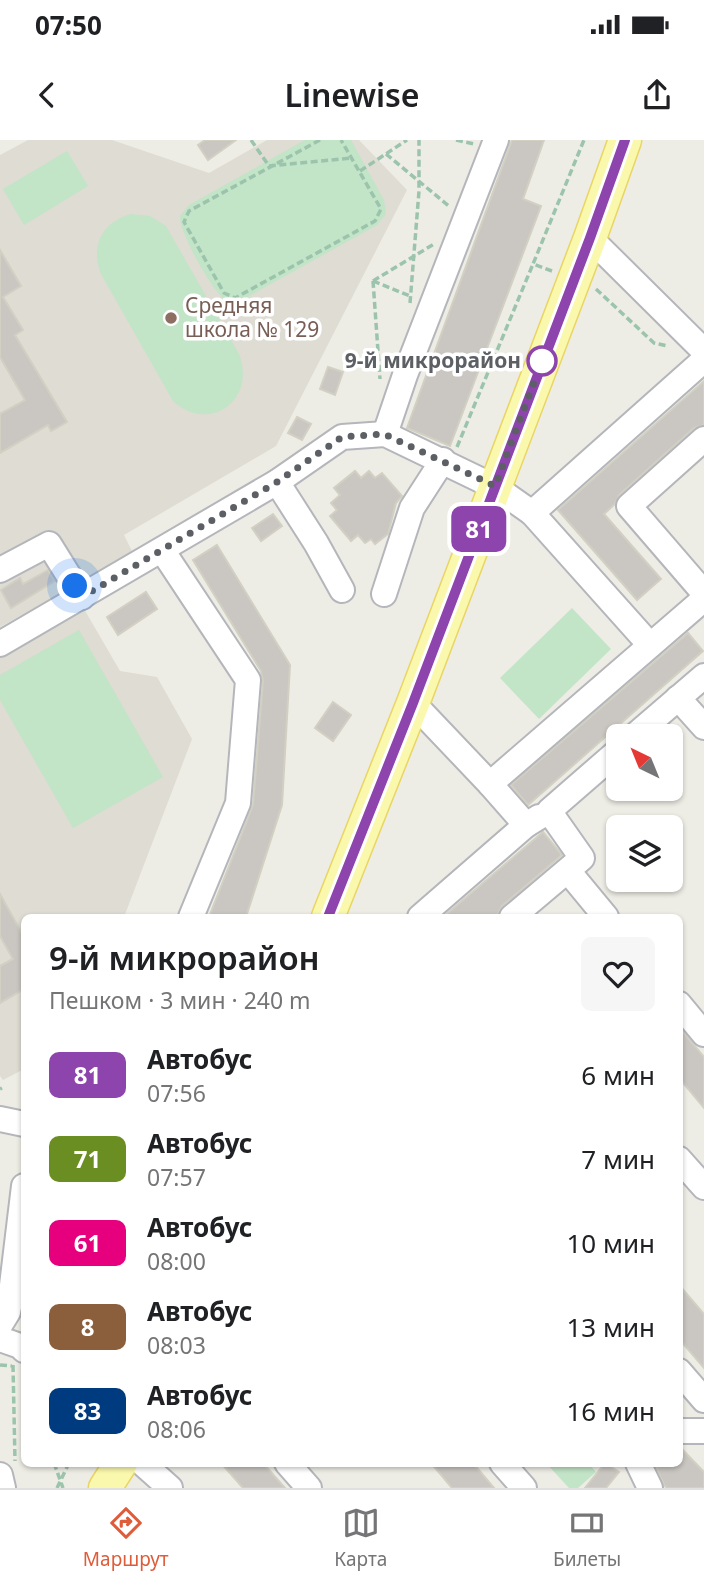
<!DOCTYPE html>
<html lang="ru">
<meta charset="utf-8">
<style>
:root{--surface:#fff;--page:#f6f6f6;--text:#202124;--muted:#757577;--line:#e0e0e0;--accent:#df5c3a}
body{margin:0;font-family:"Noto Sans",sans-serif;background:var(--page);color:var(--text);height:100vh;display:flex;flex-direction:column;font-size:26px;white-space:nowrap}
*{box-sizing:border-box;margin:0}
p{font-size:23px;color:var(--muted)}
.icon{flex:none;width:38px;height:38px;fill:none;stroke:currentColor;stroke-width:2;stroke-linecap:round;stroke-linejoin:round}
.map{position:relative;flex:1;overflow:hidden}
.drawer{position:absolute;left:21px;top:774px;width:662px;height:553px;display:flex;flex-direction:column;background:var(--surface);border-radius:10px;box-shadow:0 2px 5px #0004}
.drawer>*{flex:none}
.badge{padding:0 14px;border-radius:10px;font-size:24px;line-height:46px}
.needle{width:46px;rotate:317deg}
.fabs{position:absolute;left:606px;top:584px;display:grid;gap:14px}
.fabs a{display:grid;place-items:center;width:77px;height:77px;border-radius:10px;background:var(--surface);box-shadow:0 2px 5px #0004;font-size:35px}
.you{position:absolute;width:35px;height:35px;margin:-18px;border:5px solid #fff;border-radius:50%;background:#1a73e8;box-shadow:0 0 0 10px #1a73e833}
.map>.badge{position:absolute;translate:-50% -50%;box-shadow:0 0 0 4px #fff}
.round{display:grid;place-items:center;flex:none;width:74px;height:74px;border-radius:10px;background:var(--page)}
.headline{display:flex;align-items:center;justify-content:space-between;height:119px;padding:0 28px}
h1{font-size:33px;font-weight:600;line-height:52px}
ul{padding:0;list-style:none}
li{display:flex;align-items:center;gap:21px;height:84px;padding:0 28px}
li div{flex:1}
li b{display:block;font-size:26px}
li em{font-style:normal}
li .badge{min-width:77px;font-weight:700;text-align:center}
.status{display:flex;justify-content:space-between;align-items:center;height:49px;padding:0 35px;background:var(--surface);direction:ltr}
.status svg{height:19px;fill:currentColor}
header{display:flex;justify-content:space-between;align-items:center;height:91px;padding:0 28px;background:var(--surface);font-size:32px;font-weight:600}
.menu{display:flex;justify-content:space-around;align-items:center;height:98px;border-top:2px solid var(--line);background:var(--surface);font-size:19px;color:var(--muted)}
.menu a{display:grid;justify-items:center;gap:4px}
.menu .active{color:var(--accent)}
.map>svg:first-child{display:block}
</style>
<div class="status"><b>07:50</b><svg viewBox="0 0 49 12"><path d="M0 12V9h3v3zM5 12V6h3v6zM10 12V3h3v9zM15 12V0h3v12zM26 1h20v11H26zM47 4h2v5h-2z"/></svg></div>
<header><svg class="icon" aria-label="back" viewBox="0 0 24 24"><path d="M15 5l-7 7 7 7"/></svg>Linewise<svg class="icon" aria-label="share" viewBox="0 0 24 24"><path d="M12 15V3M7 8l5-5 5 5M5 13v7h14v-7"/></svg></header>
<div class="map">
<svg width="704" height="1348" viewBox="0 0 704 1348">
<rect width="100%" height="100%" fill="#eeede5"/>
<!-- education -->
<g fill="#dedcd3">
<path d="M28 0H112L209 33 267 0H359L407 50 276 306 124 395 133 413 0 487V15Z"/>
<path d="M84 469 120 531 157 537 192 599 124 777H24V929L3 940 0 936V517Z"/>
</g>
<!-- green -->
<g fill="#c2e4c7">
<path d="M305 0H351L384 60 386 74 377 85 242 160 228 162C213 154 179 92 180 76L189 65Z"/>
<path d="M67 11 88 46 24 85 3 49Z"/>
<path d="M131 74 150 76 166 86 239 214C257 260 209 294 173 261L101 134C90 106 102 82 131 74Z"/>
<path d="M572 468 611 509 539 579 500 538Z"/>
<path d="M79 490 163 637 73 688 0 560V535Z"/>
<path d="M546 1323H588L596 1332 578 1348H569Z"/>
</g>
<!-- building -->
<g fill="#cac7c2" stroke="#d2d0c3" stroke-width="2">
<path d="M205 0H236L208 20 198 5Z"/>
<path d="M512 0H544L523 59 541 66 450 306 407 288Z"/>
<path d="M0 110 21 146 3 157 23 190 15 195 67 282 51 291 48 285 0 313V274L25 260 0 217Z"/>
<path d="M328 227 343 232 335 255 320 249Z"/>
<path d="M704 241V285L694 288 619 355 615 364 604 374 661 439 637 460 558 370Z"/>
<path d="M297 277 311 284 302 300 288 293Z"/>
<path d="M355 331 361 338 369 331 375 338 382 333 402 356 396 363 388 394 375 404 371 399 365 403 358 395 351 401 330 376 337 370 331 363 340 355 334 348Z"/>
<path d="M273 374 282 386 261 401 252 388Z"/>
<path d="M217 405 290 525 282 665 246 777H209L253 665 263 541 261 531 193 420Z"/>
<path d="M48 430 55 441 11 468 1 450 20 438 23 444Z"/>
<path d="M146 452 157 469 118 495 107 477Z"/>
<path d="M688 493 703 511 528 665 511 645Z"/>
<path d="M333 562 351 575 333 601 315 588Z"/>
<path d="M543 692 562 715 502 766 498 774 494 777H443Z"/>
<path d="M0 754 24 797V849L0 863V826L13 819 0 796Z"/>
<path d="M679 887 704 917V968L679 938Z"/>
<path d="M679 1145 704 1174V1228L679 1199Z"/>
<path d="M679 1306 704 1332V1348H667L664 1345 654 1323H679Z"/>
<path d="M221 1323H263L285 1348H243Z"/>
<path d="M431 1323H473L494 1348H452Z"/>
<path d="M605 1323 619 1332 606 1348H585Z"/>
</g>
<g fill="none" stroke-linecap="round" stroke-linejoin="round">
<defs>
<g id="minor">
<path d="M590 98 704 211"/>
<path d="M385 294 405 235 496 0"/>
<path d="M704 299 629 366 704 453"/>
<path d="M277 342 316 403 342 450"/>
<path d="M162 410 248 540 238 663 191 777"/>
<path d="M0 430 49 404 82 457"/>
<path d="M384 454 412 368 443 320"/>
<path d="M0 504 277 342 342 297 385 294 495 347 532 373"/>
<path d="M650 505 532 373 704 220"/>
<path d="M678 558 704 587"/>
<path d="M413 563 490 644 704 459"/>
<path d="M633 597 704 536"/>
<path d="M490 644 526 685 539 677"/>
<path d="M568 731 606 777"/>
<path d="M420 777 526 685"/>
<path d="M512 777 582 718 549 671 618 611"/>
<path d="M679 864 704 894"/>
<path d="M0 979 24 984"/>
<path d="M679 1019 704 1047"/>
<path d="M0 1185 8 1172 10 1162 24 1046"/>
<path d="M0 1199 20 1206 24 1210"/>
<path d="M679 1231 704 1260"/>
<path d="M679 1291H704"/>
<path d="M142 1323 170 1348"/>
<path d="M287 1323 309 1348"/>
<path d="M502 1323 524 1348"/>
<path d="M638 1323 650 1348"/>
<path d="M0 1335 3 1348"/>
</g>
<g id="major">
<path d="M328 777 413 563 590 98 625 0"/>
<path d="M105 1348 121 1323"/>
</g>
</defs>
<!-- minor casing -->
<use href="#minor" stroke="#b5b6bb" stroke-width="28"/>
<!-- major casing -->
<use href="#major" stroke="#e9d563" stroke-width="35"/>
<!-- path -->
<g stroke="#9cc4ad" stroke-width="3.5" stroke-dasharray="7 3.5" stroke-linecap="butt">
<path d="M251 0 269 26 352 18"/>
<path d="M320 0 189 71 184 82 224 153 235 158 375 81 381 69 341 0"/>
<path d="M456 0 474 4"/>
<path d="M386 14 450 67"/>
<path d="M360 31 407 0"/>
<path d="M552 131 533 124 584 0"/>
<path d="M373 141 380 239"/>
<path d="M373 141 434 104"/>
<path d="M373 141 410 156"/>
<path d="M596 149 654 203 668 206"/>
<path d="M410 163 419 51V0"/>
<path d="M457 307 533 124"/>
<path d="M0 949 2 948"/>
<path d="M0 1225 12 1226"/>
<path d="M13 1225 15 1321"/>
<path d="M54 1323 63 1348"/>
<path d="M57 1348 69 1323"/>
</g>
<!-- minor -->
<use href="#minor" stroke="#fff" stroke-width="24"/>
<!-- major -->
<use href="#major" stroke="#faf8ad" stroke-width="32"/>
</g>
<g fill="none" stroke-linecap="round" stroke-linejoin="round">
<defs>
<path id="line" d="M328 777 413 563 590 98 625 0"/>
</defs>
<!-- line casing -->
<use href="#line" stroke="#fff" stroke-width="16"/>
<!-- line -->
<use href="#line" stroke="#8e44ad" stroke-width="10"/>
<!-- walk -->
<path stroke="#5c5f64" stroke-width="7" stroke-dasharray="0 12.6" d="M75 446 82 457 277 342 342 297 384 294 495 346 542 221"/>
</g>
<!-- markers -->
<circle fill="#8d6e63" stroke="#fff" stroke-width="2.5" cx="171" cy="178" r="7"/>
<circle fill="#fff" stroke="#8e44ad" stroke-width="3.5" cx="542" cy="221" r="14"/>
<g text-anchor="middle" stroke-width="7" stroke-linejoin="round" paint-order="stroke">
<!-- education labels -->
<g font-size="21" fill="#785e54" stroke="#fff" text-anchor="start">
<text x="185" y="173">Средняя<tspan x="185" dy="24">школа № 129</tspan></text>
</g>
<!-- stop labels -->
<g font-size="21" font-weight="bold" fill="#5c5f64" stroke="#fff" text-anchor="end">
<text x="521" y="228">9-й микрорайон</text>
</g>
</g>
</svg>
<div class="fabs">
<a><svg class="needle" viewBox="-14 -14 28 28"><path d="M0-13l5 13h-10z" fill="#e53935"/><path d="M0 13l5-13h-10z" fill="#757577"/></svg></a>
<a><svg class="icon" aria-label="layers" viewBox="0 0 24 24"><path d="M12 4l9 5-9 5-9-5zM3 14l9 5 9-5"/></svg></a>
</div>
<div class="you" style="left:75px;top:446px"></div>
<b class="badge" style="left:479px;top:389px;background:#8e44ad;color:#fff">81</b>
<section class="drawer">
<div class="headline"><div><h1>9-й микрорайон</h1><p>Пешком · 3 мин · 240 m</p></div><a class="round"><svg class="icon" aria-label="heart" viewBox="0 0 24 24"><path d="M12 20l-8-8c-3-5 5-10 8-4 3-6 11-1 8 4z"/></svg></a></div>
<ul>
<li><span class="badge" style="background:#8e44ad;color:#fff">81</span><div><b>Автобус</b><p>07:56</p></div><em>6 мин</em></li>
<li><span class="badge" style="background:#6b8e23;color:#fff">71</span><div><b>Автобус</b><p>07:57</p></div><em>7 мин</em></li>
<li><span class="badge" style="background:#e6007e;color:#fff">61</span><div><b>Автобус</b><p>08:00</p></div><em>10 мин</em></li>
<li><span class="badge" style="background:#8b5e3c;color:#fff">8</span><div><b>Автобус</b><p>08:03</p></div><em>13 мин</em></li>
<li><span class="badge" style="background:#003b80;color:#fff">83</span><div><b>Автобус</b><p>08:06</p></div><em>16 мин</em></li>
</ul>
</section>
</div>
<nav class="menu">
<a class="active"><svg class="icon" aria-label="directions" viewBox="0 0 24 24"><path d="M12 3l9 9-9 9-9-9zM9 14v-3h6M13 9l2 2-2 2"/></svg>Маршрут</a>
<a><svg class="icon" aria-label="map" viewBox="0 0 24 24"><path d="M3 6l6-2 6 2 6-2v14l-6 2-6-2-6 2zM9 4v14M15 6v14"/></svg>Карта</a>
<a><svg class="icon" aria-label="tickets" viewBox="0 0 24 24"><path d="M3 7h18v10H3zM15 7v10"/></svg>Билеты</a>
</nav>
